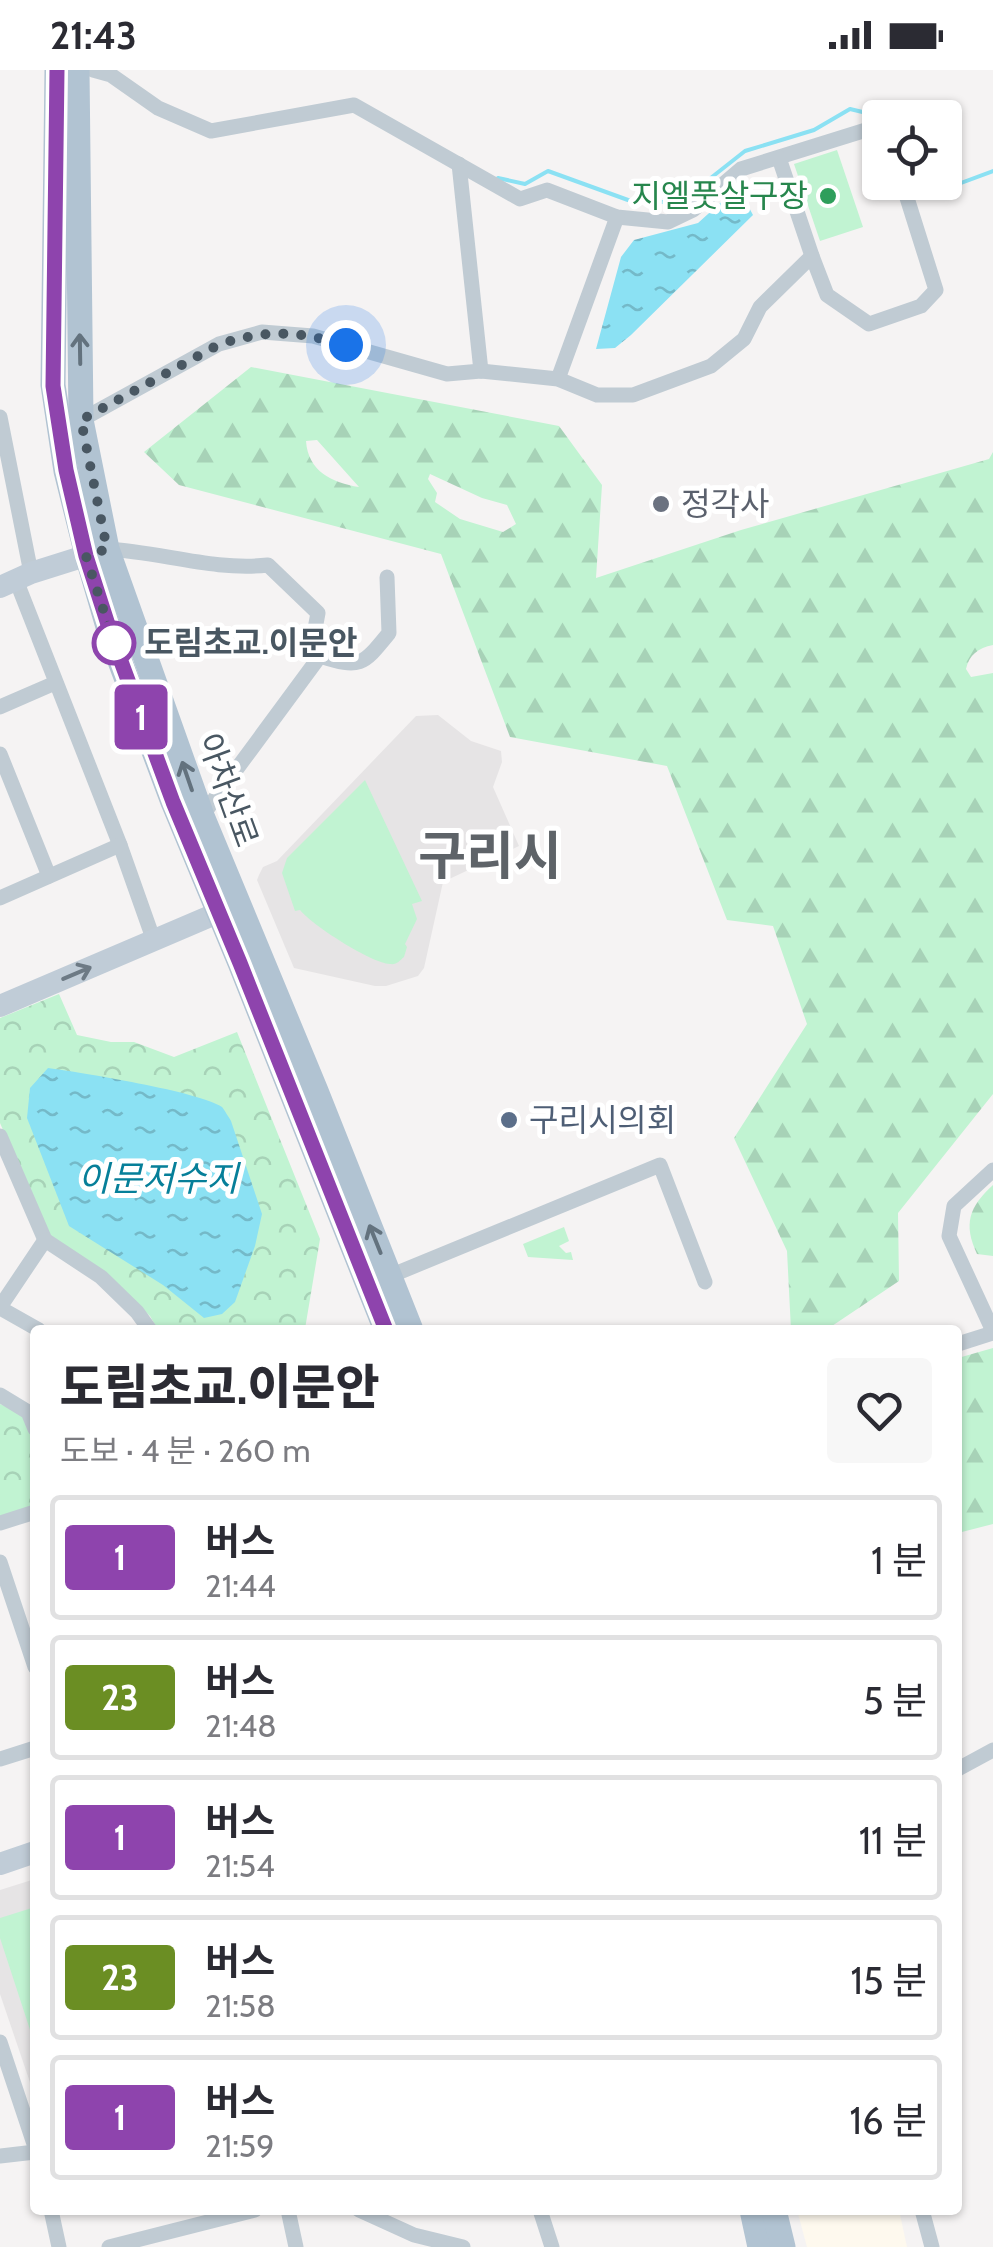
<!DOCTYPE html>
<html lang="ko">
<meta charset="utf-8">
<style>
:root{--surface:#fff;--page:#f7f7f7;--text:#2b2b33;--muted:#7c7c81;--line:#e1e1e2}
body{margin:0;font-family:Cabin,"Noto Sans KR",sans-serif;background:var(--page);color:var(--text);height:100vh;display:flex;flex-direction:column;font-size:38px;white-space:nowrap}
*{box-sizing:border-box;margin:0}
p{font-size:32px;color:var(--muted)}
.icon{flex:none;width:55px;height:55px;fill:none;stroke:currentColor;stroke-width:2;stroke-linecap:round;stroke-linejoin:round}
.map{position:relative;flex:1;overflow:hidden}
.panel{position:absolute;left:30px;top:1255px;width:932px;height:890px;display:flex;flex-direction:column;background:var(--surface);border-radius:10px;box-shadow:0 2px 8px #0004}
.panel>*{flex:none}
.badge{padding:0 20px;border-radius:8px;font-size:35px;line-height:65px}
.controls{position:absolute;left:862px;top:30px;display:grid;gap:20px}
.controls a{display:grid;place-items:center;width:100px;height:100px;border-radius:10px;background:var(--surface);box-shadow:0 2px 8px #0004;font-size:50px}
.you{position:absolute;width:50px;height:50px;margin:-25px;border:8px solid #fff;border-radius:50%;background:#1a73e8;box-shadow:0 0 0 15px #1a73e833}
.map>.badge{position:absolute;translate:-50% -50%;box-shadow:0 0 0 5px #fff}
.round{display:grid;place-items:center;flex:none;width:105px;height:105px;border-radius:10px;background:var(--page)}
.summary{display:flex;align-items:center;justify-content:space-between;height:170px;padding:0 30px}
h1{font-size:48px;font-weight:800;line-height:75px}
ul{padding:0;list-style:none}
li{display:flex;align-items:center;gap:30px;height:125px;margin:0 20px 15px;padding:0 10px;border:5px solid var(--line);border-radius:10px}
li div{flex:1}
li b{display:block;font-size:38px}
li em{font-style:normal}
li .badge{min-width:110px;font-weight:700;text-align:center}
.status{display:flex;justify-content:space-between;align-items:center;height:70px;padding:0 50px;background:var(--surface);direction:ltr}
.status svg{height:28px;fill:currentColor}
.map>svg:first-child{display:block}
</style>
<div class="status"><b>21:43</b><svg viewBox="0 0 49 12"><path d="M0 12V9h3v3zM5 12V6h3v6zM10 12V3h3v9zM15 12V0h3v12zM26 1h20v11H26zM47 4h2v5h-2z"/></svg></div>
<div class="map">
<svg width="993" height="2177" viewBox="0 0 993 2177">
<defs>
<pattern id="forest-firs" width="22" height="20" patternUnits="userSpaceOnUse" patternTransform="scale(2.5)"><rect width="22" height="20" fill="#c1f3d2"/><path d="M5 1l3.5 6h-7zM16 11l3.5 6h-7z" fill="#a7d2b7"/></pattern>
<pattern id="park-crowns" width="20" height="18" patternUnits="userSpaceOnUse" patternTransform="scale(2.5)"><rect width="20" height="18" fill="#c1f3d2"/><path d="M2 6a3 3 0 1 1 6 0M12 15a3 3 0 1 1 6 0" fill="none" stroke="#a7d2b7"/></pattern>
<pattern id="water-ripples" width="26" height="14" patternUnits="userSpaceOnUse" patternTransform="scale(2.5)"><rect width="26" height="14" fill="#8be1f3"/><path d="M2 4q2-2 4 0t4 0M15 11q2-2 4 0t4 0" fill="none" stroke="#74b9c8"/></pattern>
</defs>
<rect width="100%" height="100%" fill="#f5f3f3"/>
<!-- commercial -->
<path fill="#fef9ee" d="M797 2140H899L907 2177H807Z"/>
<!-- education -->
<g fill="#e6e4e5">
<path d="M438 645 471 671 501 681 502 692 493 717 519 776 443 812 424 898 418 906 386 916H375L294 898 257 810 259 805 263 797 277 791 416 646Z"/>
<path d="M35 1809V2027L0 1924V1820Z"/>
</g>
<!-- green -->
<g fill="#c1f3d2">
<path d="M837 80 863 157 820 171 794 94Z"/>
<path d="M365 710 422 831 412 834 417 849 405 874 407 877 404 887C399 891 397 895 390 894 371 893 312 855 300 840L295 841 282 803 287 788Z"/>
<path d="M564 1157 569 1171 559 1176 566 1183 571 1182 573 1190 528 1187 523 1174Z"/>
<path d="M35 1837V1975L0 1868V1848Z"/>
</g>
<!-- forest -->
<g fill="url(#forest-firs)" fill-rule="evenodd">
<path d="M251 297 559 356 602 415 596 508 741 460 989 389 993 382V575C978 578 969 585 966 599L971 607 993 603V1024L898 1143 899 1211 826 1260H791L787 1181 734 1068 807 954 773 856 727 850 667 696 510 667 441 484 179 415 144 382ZM317 370 359 417C332 413 308 401 306 371ZM430 404 482 428 507 435 516 454 503 462 460 449 435 432 437 423 428 409Z"/>
<path d="M993 1115V1186L977 1184C963 1154 969 1137 993 1115Z"/>
<path d="M993 1278V1454L958 1463V1288Z"/>
</g>
<!-- park -->
<g fill="url(#park-crowns)">
<path d="M59 924 77 965 111 972H134L174 987 237 962 320 1169 305 1259 158 1260 150 1246 98 1197 48 1164 0 1053V948Z"/>
<path d="M0 1334 23 1344 35 1376V1435L0 1446Z"/>
</g>
<!-- water -->
<g fill="url(#water-ripples)">
<path d="M738 117 753 145 631 265 615 278 596 279 621 187 634 170 698 153Z"/>
<path d="M48 998C79 1002 201 1022 222 1037 223 1038 230 1049 231 1051L262 1144 255 1176 235 1232 222 1244 204 1248 163 1215 69 1156 27 1048 30 1018Z"/>
</g>
<g fill="none" stroke-linecap="round" stroke-linejoin="round">
<!-- stream -->
<g stroke="#8be1f3" stroke-width="4">
<path d="M498 108 525 114 548 101 628 130 679 133 745 81 814 60 850 39 875 45 880 53"/>
<path d="M918 112 934 123 993 101"/>
</g>
<!-- street -->
<g stroke="#c0cbd3" stroke-width="15">
<path d="M93 0 111 5 158 38 211 61 354 35 520 129 547 120 617 147 668 152 693 140 741 99 866 60 880 71"/>
<path d="M779 88 812 186"/>
<path d="M459 94 481 301"/>
<path d="M558 309 617 147"/>
<path d="M0 347 31 503"/>
<path d="M81 350 219 274 262 262 313 266 447 304 481 301 558 309 597 325H633L711 296 744 269 760 237 812 186 827 225 869 254 921 236 936 220 902 112"/>
<path d="M107 479C161 482 214 501 268 495L318 543 315 559 320 586 202 746"/>
<path d="M16 510 120 775 154 871"/>
<path d="M320 586C361 599 363 595 389 563L387 507"/>
<path d="M0 637 55 613"/>
<path d="M0 684 49 806"/>
<path d="M0 828 120 775"/>
<path d="M0 1066 45 1170 101 1207 137 1242 150 1260"/>
<path d="M993 1100 954 1136 949 1166 993 1261"/>
<path d="M390 1206 660 1095 705 1212"/>
<path d="M0 1237 45 1170"/>
<path d="M0 1238 39 1260"/>
<path d="M958 1274 993 1263"/>
<path d="M0 1325 28 1342 35 1359"/>
<path d="M0 1453 35 1442"/>
<path d="M0 1492 35 1597"/>
<path d="M0 1689 35 1678"/>
<path d="M958 1699 993 1680"/>
<path d="M0 1972 35 2077"/>
<path d="M0 2086 35 2082"/>
<path d="M51 2140 59 2177"/>
<path d="M288 2140 296 2177"/>
<path d="M359 2140 414 2165 463 2177"/>
<path d="M540 2140 552 2177"/>
<path d="M922 2140 932 2177"/>
<path d="M109 2177 255 2140"/>
</g>
<!-- secondary -->
<g stroke="#c0ccd7" stroke-width="22">
<path d="M0 517 31 503 104 480"/>
<path d="M0 936 220 842"/>
<path d="M0 1794 35 1782"/>
</g>
<!-- primary -->
<g stroke="#b1c3d2" stroke-width="25">
<path d="M57 0 53 315 66 401 87 485 111 567 173 732 240 893 386 1260"/>
<path d="M77 0 81 350 107 479 202 746 316 1021 411 1260"/>
<path d="M752 2140 760 2177"/>
<path d="M774 2140 783 2177"/>
</g>
</g>
<!-- one-way arrows -->
<defs><path id="oneway-shaft" d="M-6 0H5M1.5-3L5.5 0L1.5 3" fill="none" stroke-width="1.6" stroke-linecap="round" stroke-linejoin="round" transform="scale(2.5)"/></defs>
<g stroke="#63727e">
<use href="#oneway-shaft" transform="translate(80 279) rotate(-91)"/>
<use href="#oneway-shaft" transform="translate(187 706) rotate(-109)"/>
<use href="#oneway-shaft" transform="translate(375 1169) rotate(-112)"/>
</g>
<use stroke="#6d7a85" href="#oneway-shaft" transform="translate(77 903) rotate(-23)"/>
<g fill="none" stroke-linecap="round" stroke-linejoin="round">
<defs>
<path id="line" d="M57 0 53 316 66 400 86 486 112 567 173 732 240 893 386 1260"/>
</defs>
<!-- line casing -->
<use href="#line" stroke="#fff" stroke-width="22"/>
<!-- line -->
<use href="#line" stroke="#8e44ad" stroke-width="15"/>
<!-- walk -->
<path stroke="#495762" stroke-width="10" stroke-dasharray="0 18" d="M114 573 86 486 107 479 81 350 220 274C270 259 296 261 346 275"/>
</g>
<!-- markers -->
<circle fill="#2e9e5b" stroke="#fff" stroke-width="4" cx="828" cy="126" r="10"/>
<circle fill="#6b7280" stroke="#fff" stroke-width="4" cx="661" cy="434" r="10"/>
<circle fill="#fff" stroke="#8e44ad" stroke-width="5" cx="114" cy="573" r="20"/>
<circle fill="#5c6f8a" stroke="#fff" stroke-width="4" cx="509" cy="1050" r="10"/>
<g text-anchor="middle" stroke-width="10" stroke-linejoin="round" paint-order="stroke">
<!-- leisure labels -->
<g font-size="32" fill="#27864d" stroke="#fff" text-anchor="end">
<text x="808" y="137">지엘풋살구장</text>
</g>
<!-- worship labels -->
<g font-size="32" fill="#5b616d" stroke="#fff" text-anchor="start">
<text x="681" y="445">정각사</text>
</g>
<!-- stop labels -->
<g font-size="32" font-weight="bold" fill="#495762" stroke="#fff" text-anchor="start">
<text x="144" y="584">도림초교.이문안</text>
</g>
<!-- street labels -->
<g font-size="32" fill="#495762" stroke="#fff">
<text transform="translate(228 720) rotate(70)" y="11">아차산로</text>
</g>
<!-- service labels -->
<g font-size="32" fill="#4e5e75" stroke="#fff" text-anchor="start">
<text x="529" y="1061">구리시의회</text>
</g>
<!-- water labels -->
<g font-size="35" font-style="italic" fill="#067f99" stroke="#fff">
<text x="158" y="1121">이문저수지</text>
</g>
<!-- town labels -->
<g font-size="52" font-weight="bold" fill="#5e6368" stroke="#fff">
<text x="490" y="804">구리시</text>
</g>
</g>
</svg>
<div class="controls">
<a><svg class="icon" aria-label="locate" viewBox="0 0 24 24"><circle cx="12" cy="12" r="6"/><path d="M12 2v4M12 18v4M2 12h4M18 12h4"/></svg></a>
</div>
<div class="you" style="left:346px;top:275px"></div>
<b class="badge" style="left:141px;top:647px;background:#8e44ad;color:#fff">1</b>
<section class="panel">
<div class="summary"><div><h1>도림초교.이문안</h1><p>도보 · 4 분 · 260 m</p></div><a class="round"><svg class="icon" aria-label="heart" viewBox="0 0 24 24"><path d="M12 20l-8-8c-3-5 5-10 8-4 3-6 11-1 8 4z"/></svg></a></div>
<ul>
<li><span class="badge" style="background:#8e44ad;color:#fff">1</span><div><b>버스</b><p>21:44</p></div><em>1 분</em></li>
<li><span class="badge" style="background:#6b8e23;color:#fff">23</span><div><b>버스</b><p>21:48</p></div><em>5 분</em></li>
<li><span class="badge" style="background:#8e44ad;color:#fff">1</span><div><b>버스</b><p>21:54</p></div><em>11 분</em></li>
<li><span class="badge" style="background:#6b8e23;color:#fff">23</span><div><b>버스</b><p>21:58</p></div><em>15 분</em></li>
<li><span class="badge" style="background:#8e44ad;color:#fff">1</span><div><b>버스</b><p>21:59</p></div><em>16 분</em></li>
</ul>
</section>
</div>
